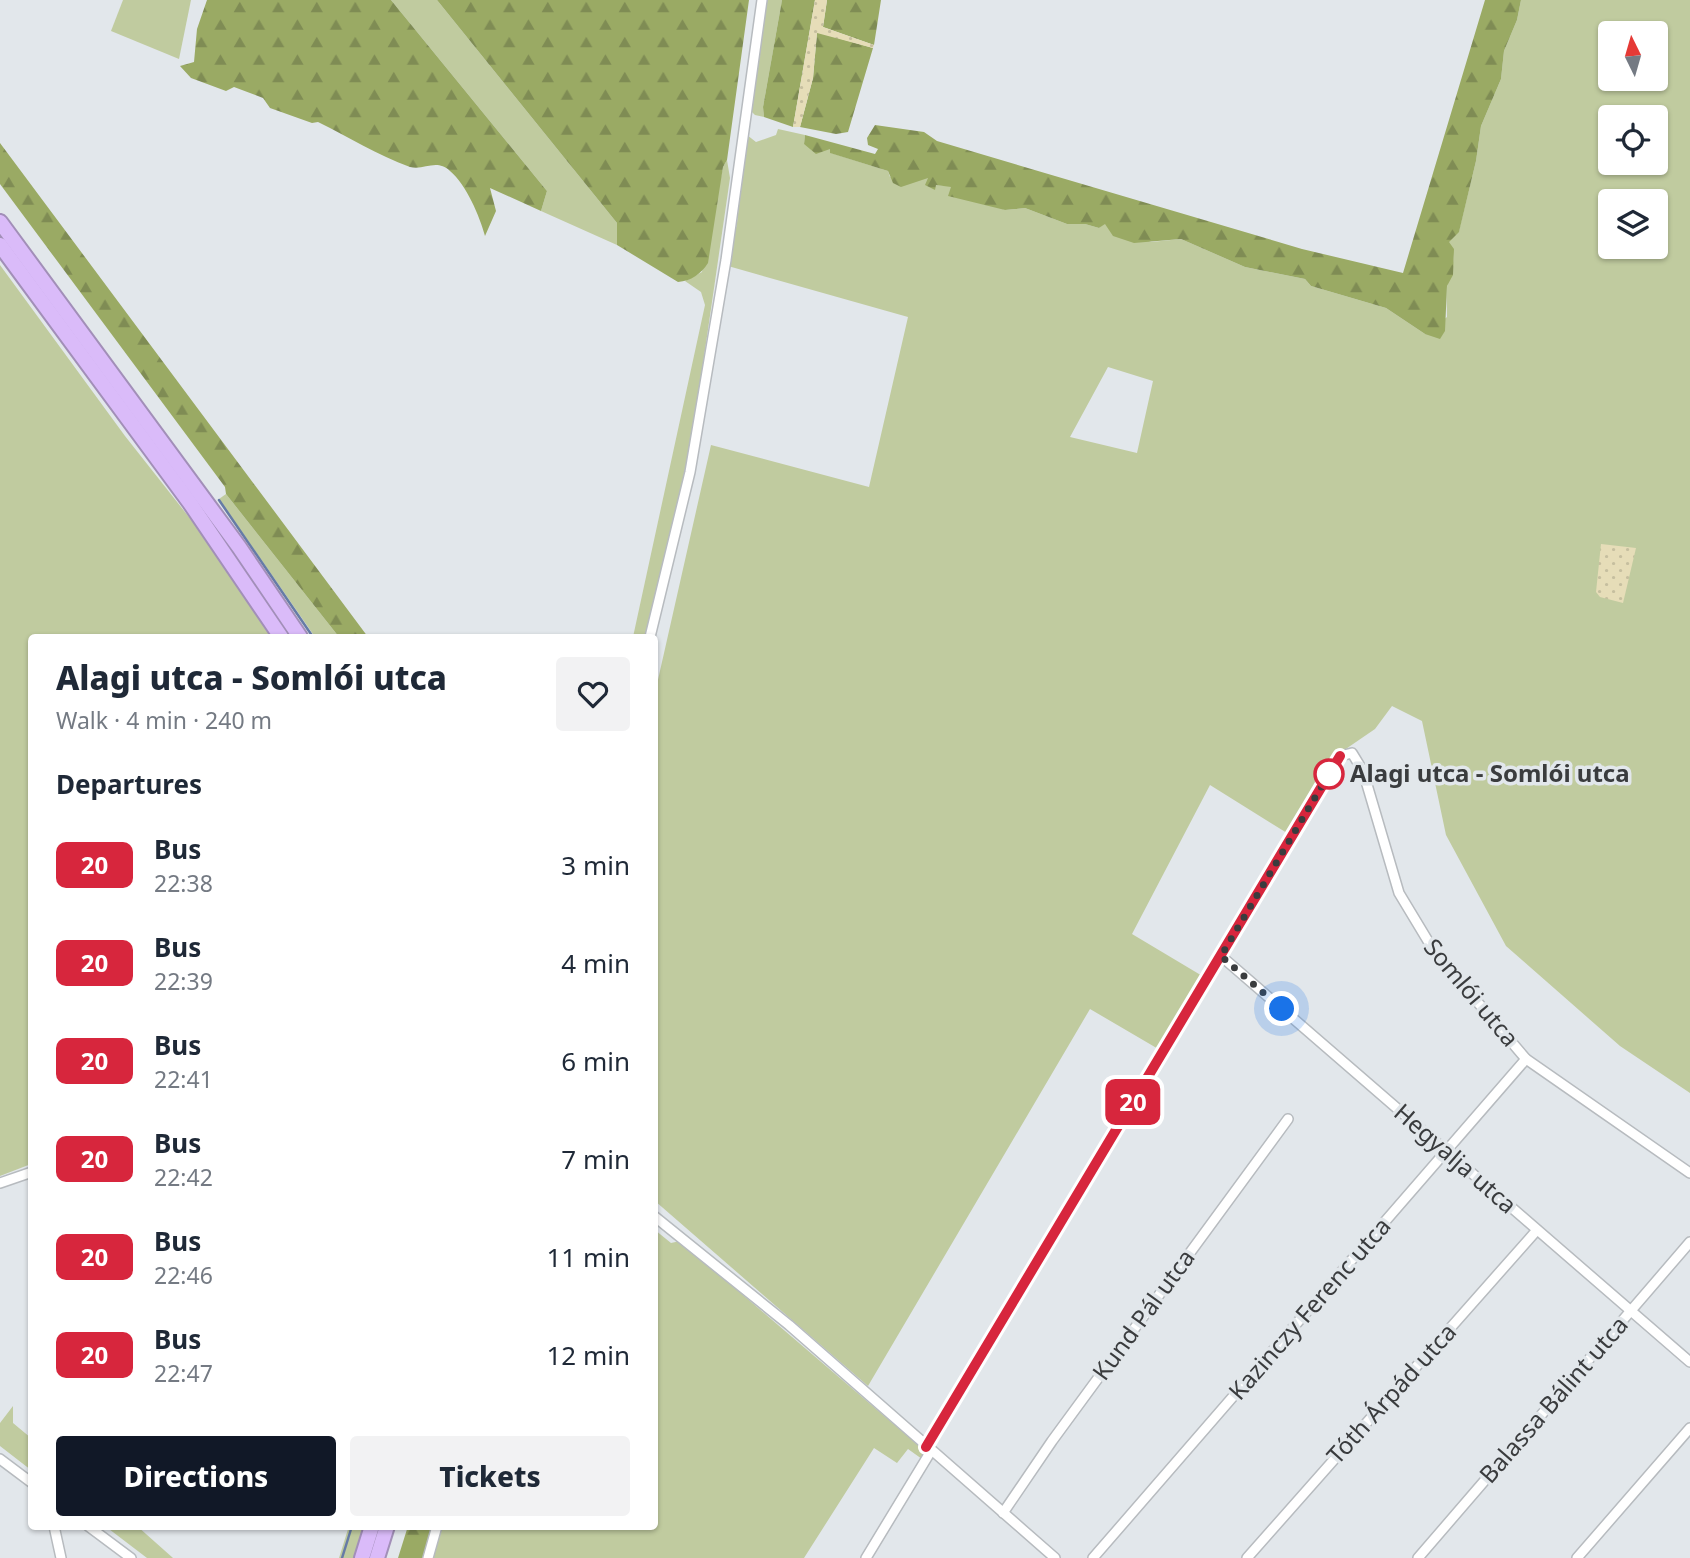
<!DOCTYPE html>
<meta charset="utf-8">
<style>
:root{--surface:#fff;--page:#f2f2f3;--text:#1f2937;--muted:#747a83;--accent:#111827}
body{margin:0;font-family:"Noto Sans",sans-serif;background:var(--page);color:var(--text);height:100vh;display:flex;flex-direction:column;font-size:26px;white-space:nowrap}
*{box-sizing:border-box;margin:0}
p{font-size:23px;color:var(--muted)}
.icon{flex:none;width:38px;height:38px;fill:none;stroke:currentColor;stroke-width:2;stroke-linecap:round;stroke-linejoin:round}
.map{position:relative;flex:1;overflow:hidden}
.side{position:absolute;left:28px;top:634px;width:630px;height:896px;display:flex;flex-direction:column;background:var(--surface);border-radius:7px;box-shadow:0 2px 5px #0004}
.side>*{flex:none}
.badge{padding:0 14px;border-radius:10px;font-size:24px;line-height:46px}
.needle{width:46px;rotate:355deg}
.buttons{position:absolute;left:1598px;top:21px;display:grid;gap:14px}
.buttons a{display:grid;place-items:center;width:70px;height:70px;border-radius:7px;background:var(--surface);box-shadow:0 2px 5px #0004;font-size:35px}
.you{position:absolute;width:35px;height:35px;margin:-18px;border:5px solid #fff;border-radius:50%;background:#1a73e8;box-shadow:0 0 0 10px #1a73e833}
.map>.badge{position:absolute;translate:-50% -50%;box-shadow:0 0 0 4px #fff}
h2{padding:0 28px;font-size:26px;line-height:63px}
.round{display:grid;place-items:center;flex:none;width:74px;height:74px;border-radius:7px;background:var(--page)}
.head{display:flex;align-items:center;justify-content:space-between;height:119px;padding:0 28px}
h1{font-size:33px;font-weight:800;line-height:52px}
.button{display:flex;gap:14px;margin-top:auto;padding:14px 28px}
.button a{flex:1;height:80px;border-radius:7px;background:var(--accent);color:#fff;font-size:28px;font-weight:800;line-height:80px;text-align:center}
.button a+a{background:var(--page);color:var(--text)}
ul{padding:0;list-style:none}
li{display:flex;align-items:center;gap:21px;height:98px;padding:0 28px}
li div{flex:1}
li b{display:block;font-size:26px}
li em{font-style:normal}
li .badge{min-width:77px;font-weight:700;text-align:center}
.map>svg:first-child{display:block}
</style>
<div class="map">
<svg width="1690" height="1558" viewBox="0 0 1690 1558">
<defs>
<pattern id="forest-firs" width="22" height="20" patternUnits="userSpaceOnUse" patternTransform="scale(1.75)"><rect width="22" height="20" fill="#9aaa64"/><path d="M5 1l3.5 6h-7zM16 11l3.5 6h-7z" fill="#7f8c54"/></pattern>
<pattern id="sand-dots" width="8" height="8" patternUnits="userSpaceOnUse" patternTransform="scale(1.75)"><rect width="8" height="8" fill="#e6ddb8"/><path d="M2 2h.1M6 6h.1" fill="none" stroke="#c6bf9f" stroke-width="1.8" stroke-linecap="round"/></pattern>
</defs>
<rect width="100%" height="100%" fill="#e2e7eb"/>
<!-- grass -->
<g fill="#c0cb9f" fill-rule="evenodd">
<path d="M123 0H191L179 59 111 31Z"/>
<path d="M391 0H437L617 223V245L541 211 547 191Z"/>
<path d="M766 0H782L763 107 764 117 755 115 750 110Z"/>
<path d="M1521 0H1690V1093L1620 1046 1506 946 1446 835 1422 721 1392 706 1375 729 1337 755 1287 833 1210 785 1132 934 1204 977 1160 1050 1090 1009 868 1386 655 1201V693L711 445 869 487 908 317 728 266 737 223 747 135 756 142 776 135 778 129 805 135 804 144 830 149 831 153 888 171 890 177 929 178 935 190V185L952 186 1005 210 1025 208 1067 224H1085L1099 228 1105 223 1151 242 1181 239 1245 267 1305 279 1311 286 1386 308 1425 334 1447 317C1447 307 1446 297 1447 287 1449 271 1460 258 1448 242L1459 231 1476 161 1481 126 1501 79 1504 51 1517 20ZM1610 33H1656V79H1610ZM1610 117H1656V163H1610ZM1610 201H1656V247H1610ZM1108 367 1153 381 1137 453 1070 437Z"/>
<path d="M727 160 730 178 687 474 648 637H633L705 305 701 292 685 281 702 272 723 167Z"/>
<path d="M0 265 125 436 256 602 278 637H32L31 1164 0 1176Z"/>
<path d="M226 494 339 637H315L219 499Z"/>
<path d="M655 1230 671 1243 680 1241 924 1450 922 1459 908 1449 897 1463 874 1448 804 1558H423L433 1526H654Z"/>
<path d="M13 1406V1423L31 1438V1470L0 1446V1423Z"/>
<path d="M105 1526H137L173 1558H147Z"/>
<path d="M349 1526H364L355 1558H339Z"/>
</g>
<!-- forest -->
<g fill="url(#forest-firs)">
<path d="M207 0H391L547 191 541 211 490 188 496 211 485 236C480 217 466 184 450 171 436 158 424 171 410 167 377 155 349 137 318 122L312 123 270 108 263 98 234 87 226 91 191 78 180 66 194 62 197 29Z"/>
<path d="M437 0H749L727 160 723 167 708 263C701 274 691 281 678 282L617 245V223Z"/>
<path d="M782 0H815L793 127 764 117 763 107Z"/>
<path d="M827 0H881L874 45 823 27Z"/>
<path d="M1485 0H1521L1517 20 1504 51 1501 79 1481 126 1476 161 1459 232 1449 242 1454 249 1453 275 1447 286 1445 331 1440 339 1425 334 1386 308 1311 286 1305 279 1245 267 1181 239 1134 243 1113 236 1105 224 1099 228 1085 224H1067L1025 208 1005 210 948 196 951 187 936 185 935 190 925 185 928 178 901 187 893 183 888 171 830 153V149L816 154 804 144 805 135 875 154 878 149 868 145 867 138 875 125 924 132 937 141 1302 249 1403 273Z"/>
<path d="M817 32 873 48 848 132 836 134 800 127 813 78Z"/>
<path d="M0 143 368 637H339L226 494 225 487 0 184Z"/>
<path d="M408 1526H433L423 1558H398Z"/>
</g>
<!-- sand -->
<g fill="url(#sand-dots)">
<path d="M815 0H827L823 27 874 45 873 48 817 33 813 78 800 127H793Z"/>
<path d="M1601 544 1636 548 1623 603 1600 597 1596 592Z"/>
</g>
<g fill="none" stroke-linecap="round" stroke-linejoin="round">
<!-- stream -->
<g stroke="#667ba6" stroke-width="2.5">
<path d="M219 500 313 637"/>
<path d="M342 1558 352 1526"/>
</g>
<defs>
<g id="minor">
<path d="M650 637 690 472 726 260 762 0"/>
<path d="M1221 956 1690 1362"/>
<path d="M0 1183 32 1172"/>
<path d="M654 1216 789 1325 1055 1558"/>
<path d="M926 1447 1340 756 1352 753 1363 771 1399 893 1434 951 1526 1059 1690 1173"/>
<path d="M0 1459 32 1483"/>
<path d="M1003 1513 1052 1441 1288 1119"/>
<path d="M54 1526 61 1558"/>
<path d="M88 1526 131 1558"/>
<path d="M428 1558 437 1526"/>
<path d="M866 1558 931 1451"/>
<path d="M1093 1558 1526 1059"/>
<path d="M1247 1558 1537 1230"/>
<path d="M1418 1558 1690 1242"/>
<path d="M1577 1558 1690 1428"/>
</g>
<g id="highway">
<path d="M0 222 239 547 300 637"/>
<path d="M0 245 190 503 281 637"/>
<path d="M362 1558 372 1526"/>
<path d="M377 1558 387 1526"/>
</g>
</defs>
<!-- minor casing -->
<use href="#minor" stroke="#b7bbbf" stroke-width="12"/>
<!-- highway casing -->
<use href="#highway" stroke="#a28fb8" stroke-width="18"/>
<!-- minor -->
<use href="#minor" stroke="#fff" stroke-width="9"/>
<!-- highway -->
<use href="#highway" stroke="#dabbf9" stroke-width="14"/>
</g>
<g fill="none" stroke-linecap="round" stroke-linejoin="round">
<defs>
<path id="line" d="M926 1447 1340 756"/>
</defs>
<!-- line casing -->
<use href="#line" stroke="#fff" stroke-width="16"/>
<!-- line -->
<use href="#line" stroke="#d7263d" stroke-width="10"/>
<!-- walk -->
<path stroke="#3a3c3e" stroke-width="7" stroke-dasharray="0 12.6" d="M1282 1009 1221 956 1329 774"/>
</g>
<!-- markers -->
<circle fill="#fff" stroke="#d7263d" stroke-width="3.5" cx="1329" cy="774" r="14"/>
<g text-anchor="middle" stroke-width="7" stroke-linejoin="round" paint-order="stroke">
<!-- stop labels -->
<g font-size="24" font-weight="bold" fill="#3a3c3e" stroke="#e2e7eb" text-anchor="start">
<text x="1350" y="782">Alagi utca - Somlói utca</text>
</g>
<!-- street labels -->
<g font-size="24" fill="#3a3c3e" stroke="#e2e7eb">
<text transform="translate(1471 993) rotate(50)" y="8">Somlói utca</text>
<text transform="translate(1455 1159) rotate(41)" y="8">Hegyalja utca</text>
<text transform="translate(1310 1309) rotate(-49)" y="8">Kazinczy Ferenc utca</text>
<text transform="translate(1144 1315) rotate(-54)" y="8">Kund Pál utca</text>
<text transform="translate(1392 1394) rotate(-48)" y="8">Tóth Árpád utca</text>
<text transform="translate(1554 1400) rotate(-49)" y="8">Balassa Bálint utca</text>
</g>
</g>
</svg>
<div class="buttons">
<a><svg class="needle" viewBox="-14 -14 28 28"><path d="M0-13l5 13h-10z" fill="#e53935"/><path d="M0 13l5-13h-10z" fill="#747a83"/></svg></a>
<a><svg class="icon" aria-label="locate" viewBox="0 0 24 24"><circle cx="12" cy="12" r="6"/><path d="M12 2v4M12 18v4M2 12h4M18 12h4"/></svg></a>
<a><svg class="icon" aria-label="layers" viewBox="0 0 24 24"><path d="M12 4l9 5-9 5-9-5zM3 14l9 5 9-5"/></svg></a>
</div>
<div class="you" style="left:1282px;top:1009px"></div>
<b class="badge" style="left:1133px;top:1102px;background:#d7263d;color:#fff">20</b>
<section class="side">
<div class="head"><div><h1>Alagi utca - Somlói utca</h1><p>Walk · 4 min · 240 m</p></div><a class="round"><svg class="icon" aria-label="heart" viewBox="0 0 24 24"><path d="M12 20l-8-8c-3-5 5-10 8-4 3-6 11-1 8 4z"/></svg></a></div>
<h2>Departures</h2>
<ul>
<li><span class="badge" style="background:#d7263d;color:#fff">20</span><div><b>Bus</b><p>22:38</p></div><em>3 min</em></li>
<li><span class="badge" style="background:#d7263d;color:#fff">20</span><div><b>Bus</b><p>22:39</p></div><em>4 min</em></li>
<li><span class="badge" style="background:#d7263d;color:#fff">20</span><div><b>Bus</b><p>22:41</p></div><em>6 min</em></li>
<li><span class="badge" style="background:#d7263d;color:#fff">20</span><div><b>Bus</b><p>22:42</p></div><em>7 min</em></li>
<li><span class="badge" style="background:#d7263d;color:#fff">20</span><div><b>Bus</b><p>22:46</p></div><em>11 min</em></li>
<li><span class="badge" style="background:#d7263d;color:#fff">20</span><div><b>Bus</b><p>22:47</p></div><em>12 min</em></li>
</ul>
<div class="button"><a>Directions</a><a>Tickets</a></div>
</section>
</div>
